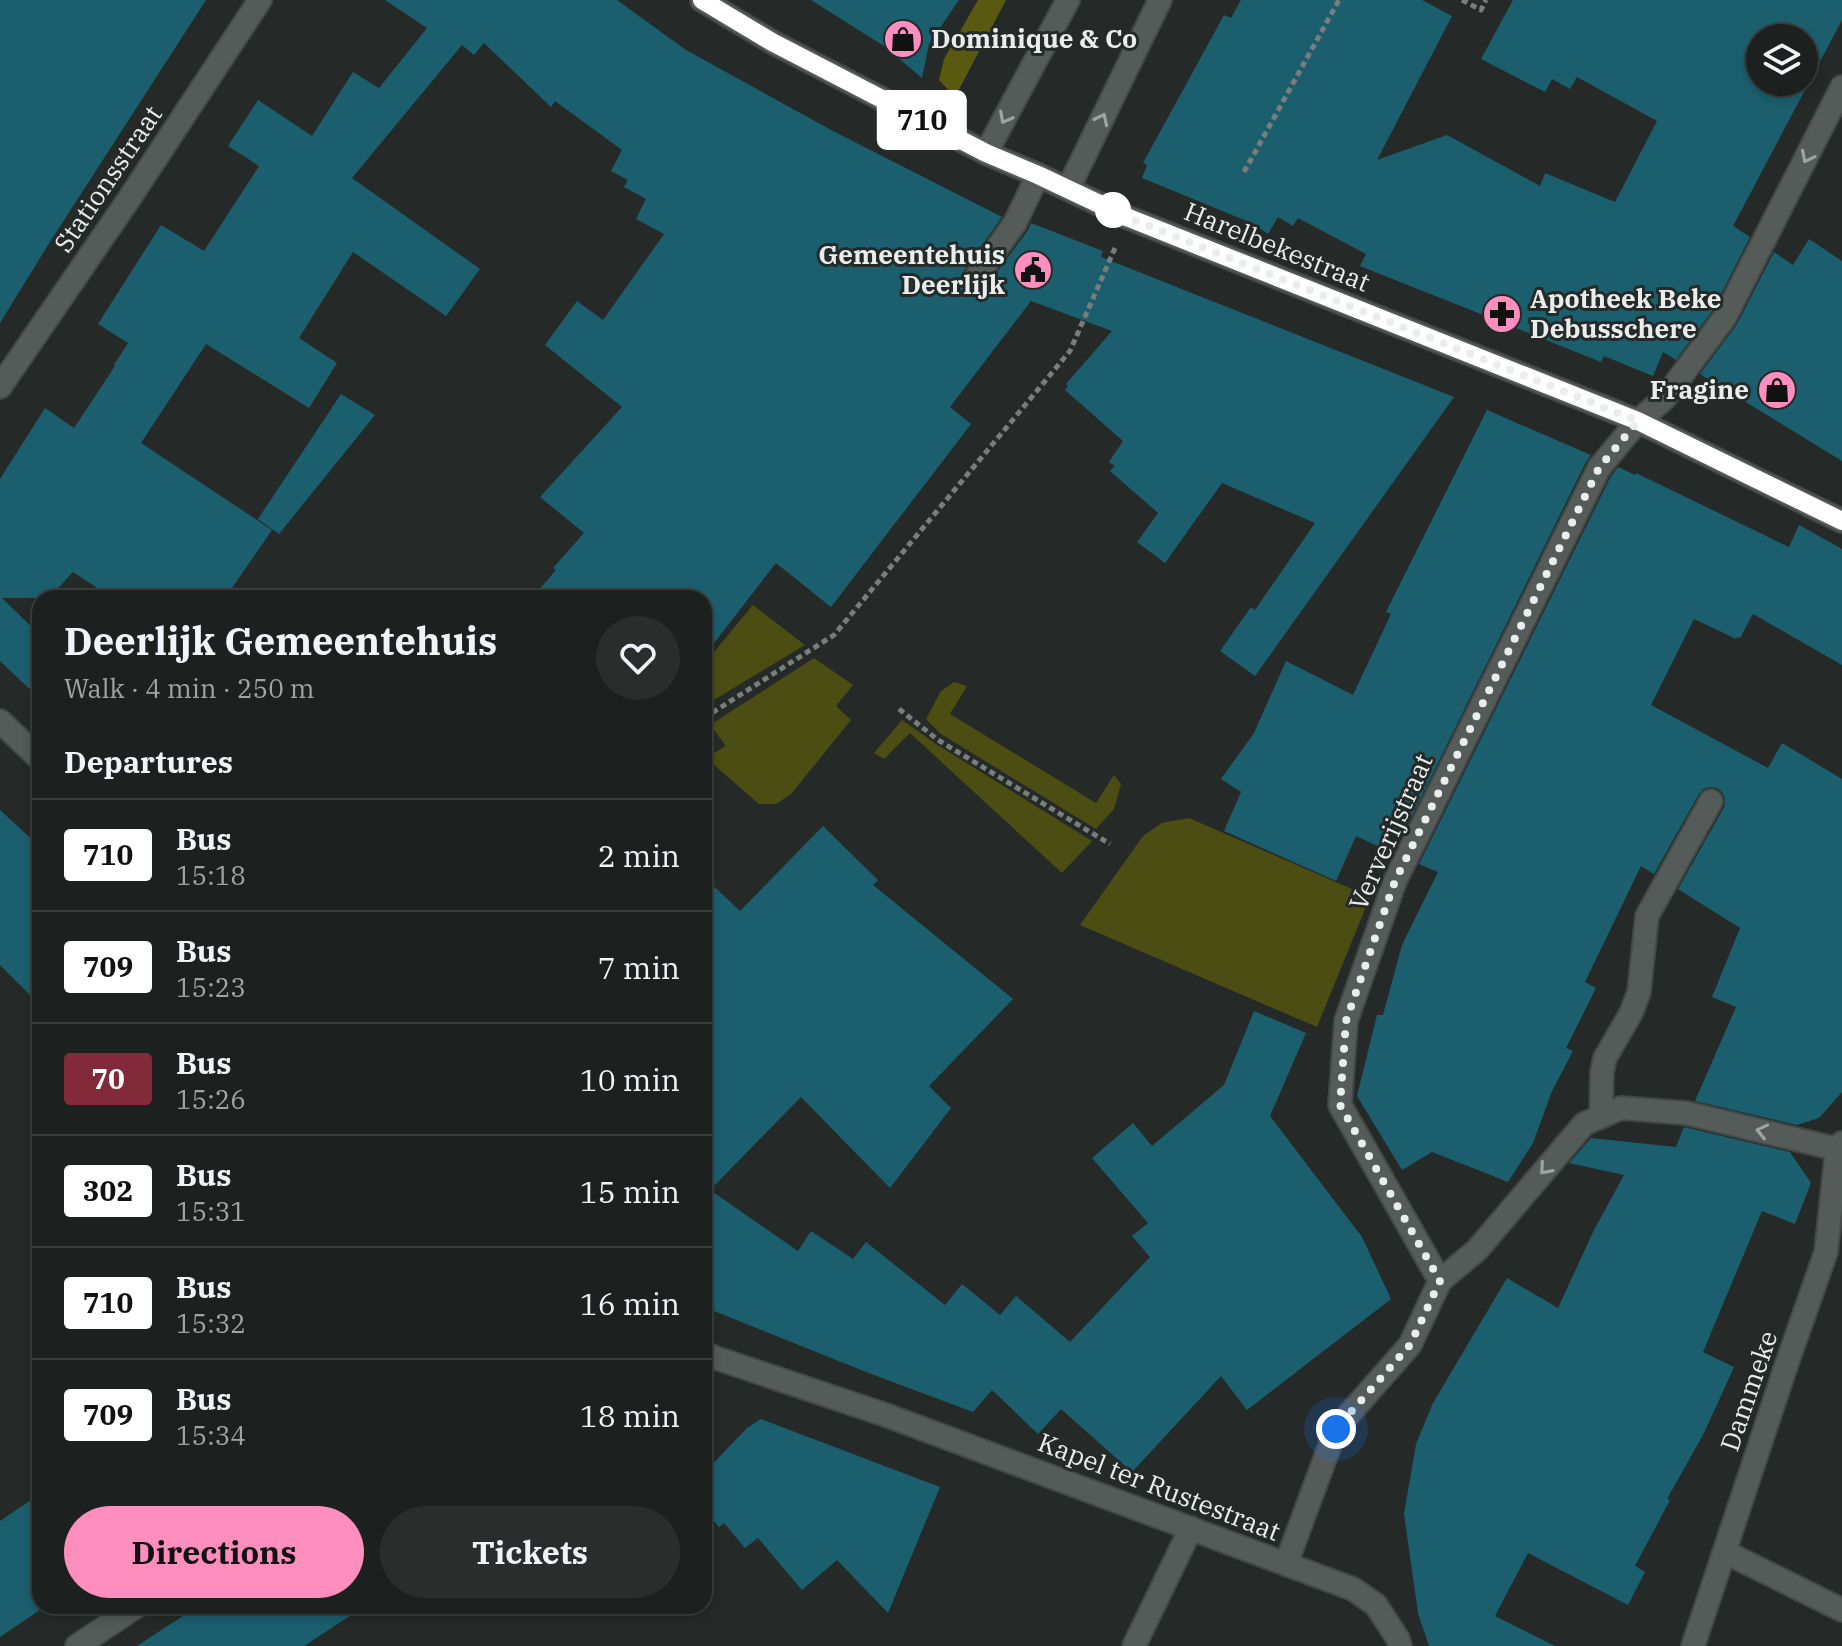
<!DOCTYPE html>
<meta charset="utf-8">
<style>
:root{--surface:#1c201f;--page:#292d2c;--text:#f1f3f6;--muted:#a0a3a4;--line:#3a3e3d;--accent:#fd8ebe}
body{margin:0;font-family:"IBM Plex Serif",serif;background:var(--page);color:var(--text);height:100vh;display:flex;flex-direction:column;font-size:30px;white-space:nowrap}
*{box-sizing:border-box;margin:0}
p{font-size:26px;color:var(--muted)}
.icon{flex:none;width:44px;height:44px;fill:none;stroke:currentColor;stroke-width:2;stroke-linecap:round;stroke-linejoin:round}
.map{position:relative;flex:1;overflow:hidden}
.details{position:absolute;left:32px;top:590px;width:680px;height:1024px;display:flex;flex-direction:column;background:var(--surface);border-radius:24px;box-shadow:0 4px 12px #0003,0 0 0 2px var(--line)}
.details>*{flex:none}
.badge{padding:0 16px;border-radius:6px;font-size:28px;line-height:52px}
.controls{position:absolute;left:1746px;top:24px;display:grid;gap:16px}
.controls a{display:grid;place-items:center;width:72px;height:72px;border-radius:50%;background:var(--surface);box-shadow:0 4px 12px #0003,0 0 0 2px var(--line);font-size:40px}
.you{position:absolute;width:40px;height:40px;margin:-20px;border:6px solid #fff;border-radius:50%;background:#1a73e8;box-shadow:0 0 0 12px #1a73e833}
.map>.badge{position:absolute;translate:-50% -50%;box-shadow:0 0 0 4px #fff}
h2{padding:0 32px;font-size:30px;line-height:72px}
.round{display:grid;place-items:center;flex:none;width:84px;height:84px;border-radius:42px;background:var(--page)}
.overview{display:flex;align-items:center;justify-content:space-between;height:136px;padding:0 32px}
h1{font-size:38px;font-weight:700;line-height:60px}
.button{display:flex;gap:16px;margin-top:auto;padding:16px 32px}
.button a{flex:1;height:92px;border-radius:48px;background:var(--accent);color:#111;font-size:32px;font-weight:700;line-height:92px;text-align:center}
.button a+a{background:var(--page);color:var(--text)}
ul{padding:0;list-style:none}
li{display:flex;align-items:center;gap:24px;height:112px;padding:0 32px;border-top:2px solid var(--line)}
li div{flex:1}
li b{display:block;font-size:30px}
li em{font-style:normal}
li .badge{min-width:88px;font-weight:700;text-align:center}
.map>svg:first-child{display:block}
</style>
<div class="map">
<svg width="1842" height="1646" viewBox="0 0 1842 1646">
<rect width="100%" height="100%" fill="#252a29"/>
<!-- green -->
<g fill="#4b4d12">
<path d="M753 605 805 645 704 706V664Z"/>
<path d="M814 658 853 685 836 706 851 720 791 794 776 804H759L706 758 726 746 710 725Z"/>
<path d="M954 682 967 686 950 714 1096 803 1114 775 1121 784 1114 809 1096 829 941 734 926 719 941 691Z"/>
<path d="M902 720 936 744 1092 841 1062 873 910 733 884 759 874 753Z"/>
<path d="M1189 818 1370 897 1317 1027 1080 925 1143 836 1162 823Z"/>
</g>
<!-- forest -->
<path fill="#595a0f" d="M978 0H1006L955 97 939 80 944 59Z"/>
<!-- building -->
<g fill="#1b5f6e" fill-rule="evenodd">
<path d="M0 0H206L48 245 0 323Z"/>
<path d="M385 0H617L686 50 833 131 1002 217 963 272 961 277 962 284 968 291 973 293 980 292 986 287 1028 230 1031 223 1103 251 1101 257 1454 397 1255 676 1220 651 1251 607 1255 610 1315 523 1222 483 1165 563 1137 542 1158 513 1110 471 1115 466 1109 462 1123 441 1065 390 1068 386 1066 384 1112 331 1031 301 950 407 971 424 831 607 776 563 704 656V598H532L556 570 553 568 584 533 540 497 622 407 545 345 577 301 603 320 664 234 636 219 646 199 624 187 628 180 611 171 622 150 555 101 551 107 484 43 474 55 462 45 352 178 480 269 446 316 353 252 299 338 337 363 309 408 206 344 141 443 272 530 225 598H112L73 572 49 598H2L40 635V699L0 661V479L45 408 74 428 115 366 114 365 128 343 98 324 161 225 204 251 259 166 228 146 258 100 312 136 353 72 379 88 427 28Z"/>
<path d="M811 0H959L929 44 922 78 896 56 895 53Z"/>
<path d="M1241 0H1422L1452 16 1377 160 1447 135 1540 186 1545 173 1615 202 1657 121 1577 77 1570 89 1552 79 1545 92 1481 59 1513 0H1842V20L1733 226 1750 237 1713 310 1676 360 1663 352 1653 376 1604 356 1601 362 1360 266 1366 254 1298 218 1293 226 1278 217 1268 234 1254 224 1142 178 1147 165 1143 163 1224 15 1231 18ZM1760 38H1804V82H1760Z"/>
<path d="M1809 239 1842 261V461L1700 374 1737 324 1774 252 1793 265Z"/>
<path d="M341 394 375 415 279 534 258 519Z"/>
<path d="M1487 410 1591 455 1586 462 1403 834 1392 830 1384 849 1356 836 1336 881 1224 831 1241 792 1221 779 1254 733 1286 661 1353 695 1391 614 1386 612Z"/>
<path d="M1618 467 1635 475 1636 473 1789 547 1799 525 1842 549V665L1753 614 1740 638 1737 637 1736 639 1694 619 1651 705 1768 768 1782 743 1842 779V1092L1819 1118 1797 1125 1695 1101 1736 1007 1712 997 1740 928 1678 889 1724 807 1725 800 1723 793 1717 788 1710 787 1703 789 1699 794 1654 874 1641 866 1585 982 1596 988 1566 1048 1573 1051 1552 1091 1533 1143 1508 1182 1432 1152 1402 1170 1357 1096 1377 1015H1383L1402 945 1438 872 1419 864 1611 476Z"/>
<path d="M0 810 40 847V1005L0 965Z"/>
<path d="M823 826 878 880 873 885 1013 999 929 1086 951 1108 890 1188 801 1097 710 1190 798 1251 811 1231 853 1259 866 1242 945 1305 962 1284 1000 1315 1016 1296 1070 1342 1150 1257 1132 1236 1148 1223 1092 1158 1133 1123 1152 1146 1224 1085 1254 1011 1306 1033 1270 1116 1362 1237 1391 1299 1247 1410 1221 1376 1132 1472 1061 1409 1038 1434 992 1390 973 1412 866 1372 704 1307V877L740 911Z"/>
<path d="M1684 1127 1790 1152 1811 1183 1795 1224 1762 1211 1703 1352 1734 1367 1704 1433 1667 1499 1670 1500 1635 1566 1645 1572 1628 1605 1528 1553 1495 1616 1555 1646H1429L1418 1613 1404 1514 1416 1444 1433 1403 1507 1278 1558 1308 1594 1230 1624 1175 1569 1163 1591 1138 1676 1147Z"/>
<path d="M761 1419 940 1487 888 1613 837 1560 802 1590 758 1538 745 1548 724 1523 719 1527 704 1510V1473L747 1428Z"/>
<path d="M40 1494V1610L0 1637V1521Z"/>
<path d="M198 1606H365L304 1646H137Z"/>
</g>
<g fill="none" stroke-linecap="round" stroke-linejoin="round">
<defs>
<g id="service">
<path d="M975 279 1015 223 1038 175"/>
<path d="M1601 1117 1602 1072 1605 1058 1631 1013 1639 992 1647 916 1711 801"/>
<path d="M1725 1552 1842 1610"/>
<path d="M1134 1646 1191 1528"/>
</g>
<g id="minor">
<path d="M986 153 1068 0"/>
<path d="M1068 189 1160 0"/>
<path d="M0 721 40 759"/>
<path d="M1440 1281 1340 1105 1346 1021 1395 881 1599 468 1638 421 1664 399 1725 317 1842 87"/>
<path d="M704 1353 716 1358 883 1414 1353 1589 1376 1605 1398 1639 1400 1646"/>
<path d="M1286 1564 1336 1429 1410 1345 1440 1281 1477 1250 1584 1124 1621 1108 1686 1113 1837 1149"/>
<path d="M77 1646 137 1606"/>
<path d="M1693 1646 1786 1366 1826 1252 1837 1149 1842 1143"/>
</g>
<g id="tertiary">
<path d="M702 0 772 42 986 153 1038 175 1129 218 1638 421 1842 521"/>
<path d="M0 387 129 199 260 0"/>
</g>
</defs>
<!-- service casing -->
<use href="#service" stroke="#434746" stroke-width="26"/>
<!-- minor casing -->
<use href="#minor" stroke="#434746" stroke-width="26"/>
<!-- tertiary casing -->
<use href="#tertiary" stroke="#434746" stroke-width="26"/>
<!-- path -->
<g stroke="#797e7d" stroke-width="5" stroke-dasharray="6 4" stroke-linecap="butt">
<path d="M1462 0 1481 10 1486 0"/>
<path d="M1244 172 1339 0"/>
<path d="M899 709 938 740 1110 844"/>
<path d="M704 718 834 635 1070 351 1115 248"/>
</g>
<!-- service -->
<use href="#service" stroke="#555b59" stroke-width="22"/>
<!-- minor -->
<use href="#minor" stroke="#555b59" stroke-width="22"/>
<!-- tertiary -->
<use href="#tertiary" stroke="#555b59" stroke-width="22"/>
</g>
<!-- one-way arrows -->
<defs><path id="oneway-chevron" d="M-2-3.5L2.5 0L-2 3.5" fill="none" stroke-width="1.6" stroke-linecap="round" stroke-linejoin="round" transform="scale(2)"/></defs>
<g stroke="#9fa4a2">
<use href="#oneway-chevron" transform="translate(1005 118) rotate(118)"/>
<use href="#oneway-chevron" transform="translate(1102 119) rotate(-64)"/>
<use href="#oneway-chevron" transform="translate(1807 157) rotate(117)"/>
<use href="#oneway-chevron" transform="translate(1762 1131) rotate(-167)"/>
<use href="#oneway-chevron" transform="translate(1545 1169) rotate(131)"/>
</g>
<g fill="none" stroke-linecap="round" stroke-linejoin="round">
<defs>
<path id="line" d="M702 0 772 42 986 153 1038 175 1129 218 1638 421 1842 521"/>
</defs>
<!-- line casing -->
<use href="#line" stroke="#fff" stroke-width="18"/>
<!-- line -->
<use href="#line" stroke="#fff" stroke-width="12"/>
<!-- walk -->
<path stroke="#e9edec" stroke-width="8" stroke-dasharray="0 14.4" d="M1113 210 1105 206 1129 218 1638 421 1599 468 1395 881 1346 1021 1340 1105 1440 1281 1410 1345 1336 1429"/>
</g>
<!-- icons -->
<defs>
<symbol id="shop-disc" viewBox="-11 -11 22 22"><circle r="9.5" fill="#fd8ebe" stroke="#252a29"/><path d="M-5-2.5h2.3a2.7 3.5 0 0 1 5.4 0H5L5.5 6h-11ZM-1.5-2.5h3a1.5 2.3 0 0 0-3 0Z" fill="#111"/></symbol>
<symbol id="civic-disc" viewBox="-11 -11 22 22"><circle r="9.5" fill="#fd8ebe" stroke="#252a29"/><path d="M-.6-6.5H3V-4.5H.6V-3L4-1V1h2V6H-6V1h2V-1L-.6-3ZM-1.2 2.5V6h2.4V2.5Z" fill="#111"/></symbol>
<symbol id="pharmacy-disc" viewBox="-11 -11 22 22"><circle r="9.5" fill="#fd8ebe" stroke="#252a29"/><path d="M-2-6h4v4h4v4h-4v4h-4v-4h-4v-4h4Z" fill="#111"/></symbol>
</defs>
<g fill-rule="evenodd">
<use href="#shop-disc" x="881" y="17" width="44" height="44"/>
<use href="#civic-disc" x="1011" y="248" width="44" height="44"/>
<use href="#pharmacy-disc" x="1480" y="292" width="44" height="44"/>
<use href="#shop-disc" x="1755" y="368" width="44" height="44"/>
</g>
<!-- markers -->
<circle fill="#fff" stroke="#fff" stroke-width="4" cx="1113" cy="210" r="16"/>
<g text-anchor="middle" stroke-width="6" stroke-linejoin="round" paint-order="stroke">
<!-- poi labels -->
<g font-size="26" font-weight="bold" fill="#e9edec" stroke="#252a29" text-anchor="start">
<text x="931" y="48">Dominique &amp; Co</text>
<text x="1005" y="264" text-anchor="end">Gemeentehuis<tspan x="1005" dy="30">Deerlijk</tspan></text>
<text x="1530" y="308">Apotheek Beke<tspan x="1530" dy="30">Debusschere</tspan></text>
<text x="1749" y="399" text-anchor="end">Fragine</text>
</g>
<!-- street labels -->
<g font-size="26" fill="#e9edec" stroke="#252a29">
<text transform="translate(108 179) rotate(-56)" y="9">Stationsstraat</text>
<text transform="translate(1277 247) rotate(22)" y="9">Harelbekestraat</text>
<text transform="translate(1391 832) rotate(-66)" y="9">Ververijstraat</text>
<text transform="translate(1749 1391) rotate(-71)" y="9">Dammeke</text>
<text transform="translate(1159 1487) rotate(21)" y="9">Kapel ter Rustestraat</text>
</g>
</g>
</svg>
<div class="controls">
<a><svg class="icon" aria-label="layers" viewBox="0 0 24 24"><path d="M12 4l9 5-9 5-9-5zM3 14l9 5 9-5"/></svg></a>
</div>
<div class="you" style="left:1336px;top:1429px"></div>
<b class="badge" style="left:922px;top:120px;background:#fff;color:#111">710</b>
<section class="details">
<div class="overview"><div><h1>Deerlijk Gemeentehuis</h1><p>Walk · 4 min · 250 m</p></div><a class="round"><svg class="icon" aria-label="heart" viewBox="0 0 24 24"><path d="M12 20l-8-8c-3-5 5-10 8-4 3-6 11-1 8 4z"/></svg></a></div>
<h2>Departures</h2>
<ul>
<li><span class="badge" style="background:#fff;color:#111">710</span><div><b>Bus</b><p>15:18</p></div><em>2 min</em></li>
<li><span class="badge" style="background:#fff;color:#111">709</span><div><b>Bus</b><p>15:23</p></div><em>7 min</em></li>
<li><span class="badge" style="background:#822a3a;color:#fff">70</span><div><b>Bus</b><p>15:26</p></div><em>10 min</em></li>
<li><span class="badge" style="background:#fff;color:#111">302</span><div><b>Bus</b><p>15:31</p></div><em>15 min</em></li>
<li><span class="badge" style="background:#fff;color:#111">710</span><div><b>Bus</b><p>15:32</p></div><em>16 min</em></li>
<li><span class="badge" style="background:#fff;color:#111">709</span><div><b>Bus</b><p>15:34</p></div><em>18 min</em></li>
</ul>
<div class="button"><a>Directions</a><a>Tickets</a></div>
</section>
</div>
